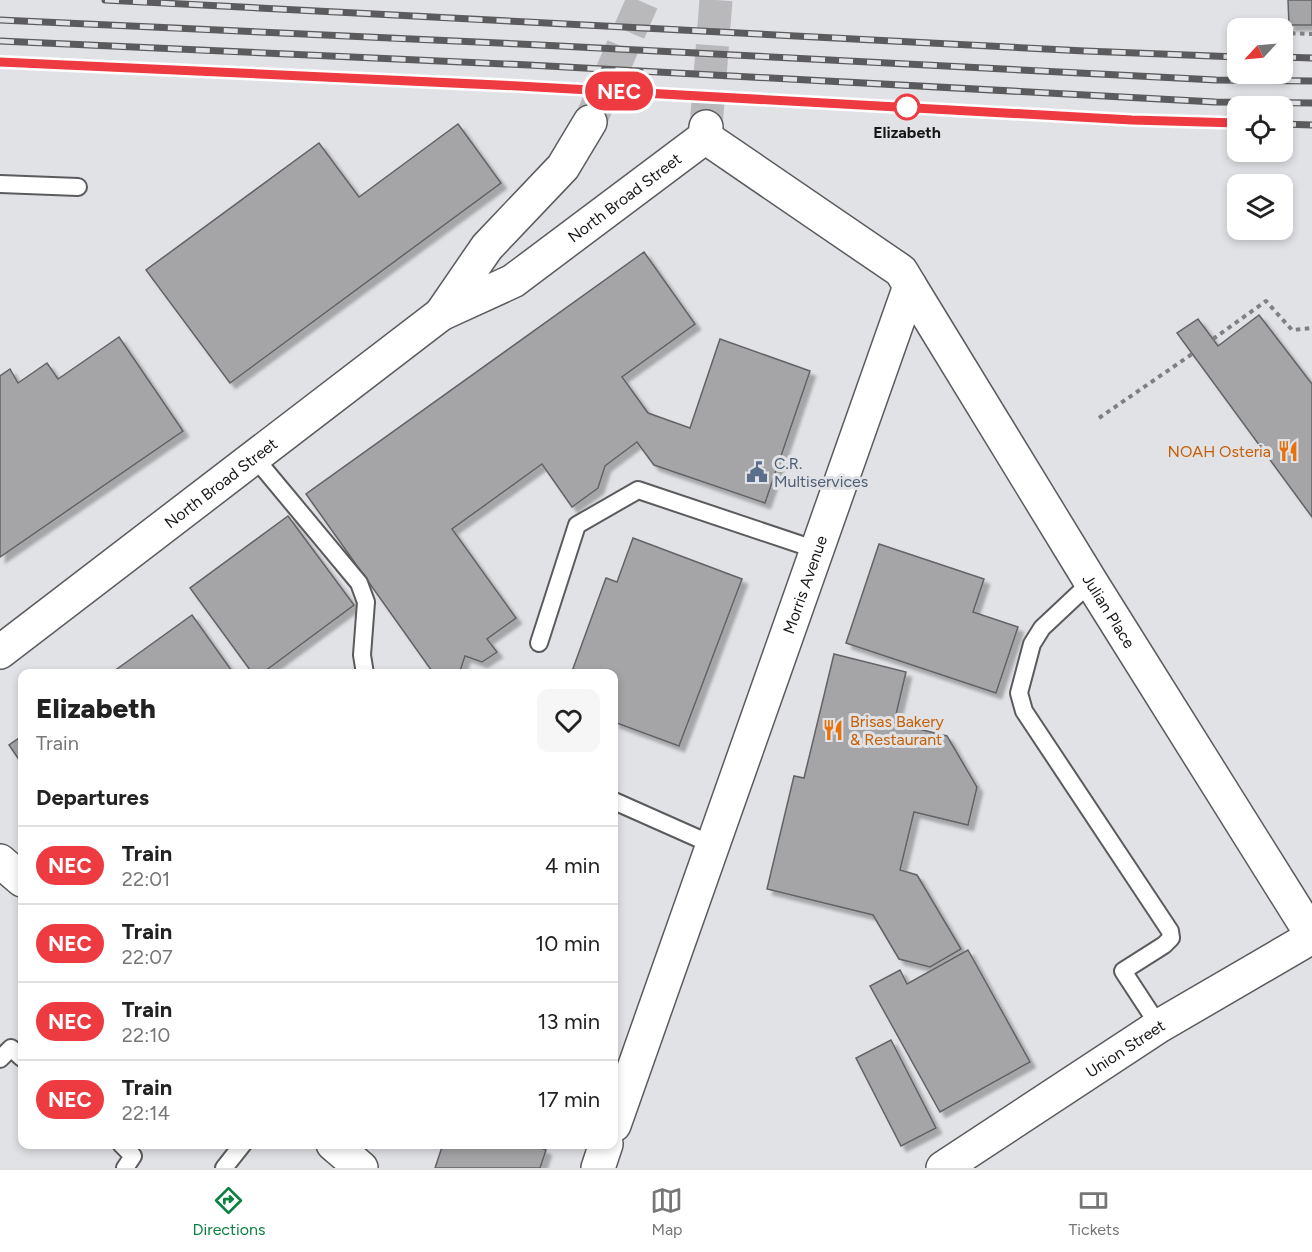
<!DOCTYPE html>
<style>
:root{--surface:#fff;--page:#f6f6f6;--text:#222;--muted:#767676;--line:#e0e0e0;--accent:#0b8043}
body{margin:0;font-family:Figtree,sans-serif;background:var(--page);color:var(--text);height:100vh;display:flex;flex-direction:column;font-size:22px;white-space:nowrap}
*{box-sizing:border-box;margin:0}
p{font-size:20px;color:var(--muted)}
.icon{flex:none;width:33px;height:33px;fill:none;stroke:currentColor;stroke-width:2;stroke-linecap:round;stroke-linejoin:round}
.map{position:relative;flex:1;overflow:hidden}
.drawer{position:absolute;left:18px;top:669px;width:600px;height:480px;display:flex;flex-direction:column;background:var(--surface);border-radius:12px;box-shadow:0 3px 9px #0003}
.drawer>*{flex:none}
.badge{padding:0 12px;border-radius:20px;font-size:21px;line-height:39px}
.needle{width:39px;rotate:244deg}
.fabs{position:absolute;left:1227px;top:18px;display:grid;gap:12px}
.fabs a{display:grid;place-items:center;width:66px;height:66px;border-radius:12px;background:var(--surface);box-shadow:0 3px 9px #0003;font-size:30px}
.map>.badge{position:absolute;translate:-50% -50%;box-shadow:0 0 0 3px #fff}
h2{padding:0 18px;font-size:22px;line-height:54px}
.round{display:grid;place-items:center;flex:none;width:63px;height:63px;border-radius:12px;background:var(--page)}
.headline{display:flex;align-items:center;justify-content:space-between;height:102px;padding:0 18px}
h1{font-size:28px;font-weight:800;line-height:45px}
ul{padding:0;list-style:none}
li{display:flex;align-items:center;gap:18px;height:78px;padding:0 18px;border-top:2px solid var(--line)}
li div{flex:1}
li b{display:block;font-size:22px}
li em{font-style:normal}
li .badge{min-width:66px;font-weight:700;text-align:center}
.dock{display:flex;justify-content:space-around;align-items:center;height:84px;border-top:2px solid var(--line);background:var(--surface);font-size:16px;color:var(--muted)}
.dock a{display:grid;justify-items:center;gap:3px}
.dock .on{color:var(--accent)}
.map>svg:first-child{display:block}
</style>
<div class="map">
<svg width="1312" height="1168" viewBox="0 0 1312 1168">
<defs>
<filter id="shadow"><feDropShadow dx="5.5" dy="5.5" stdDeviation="1.5" flood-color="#0004"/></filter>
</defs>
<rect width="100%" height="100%" fill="#e1e2e5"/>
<!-- building -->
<g fill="#a5a5a8" stroke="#636366" stroke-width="1.5" filter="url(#shadow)">
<path d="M1288 0H1312V25H1289Z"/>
<path d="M458 124 501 183 230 383 146 270 319 143 359 197Z"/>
<path d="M644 252 695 324 622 377 648 413 690 428 720 339 810 371 765 503 654 465 637 442 605 466 598 488 572 507 542 464 452 529 516 618 487 639 497 652 482 662 465 656 459 674H434L306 494Z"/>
<path d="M1259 315 1312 384V517L1177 333 1198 319 1218 346Z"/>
<path d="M119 337 183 431 0 557V376L10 369 18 383 47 363 58 379Z"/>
<path d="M288 516 354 605 261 674H253L190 588Z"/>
<path d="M633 538 742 579 679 746 614 722V674H571L606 578 617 582Z"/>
<path d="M879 544 984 579 973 612 1018 627 996 693 846 643Z"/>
<path d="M192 615 234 674H110Z"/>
<path d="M834 654 906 672 894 723 947 736 977 787 968 825 914 812 900 870 917 875 961 949 930 967 899 959 873 915 767 889 794 776 804 778Z"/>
<path d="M22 736V764L9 745Z"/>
<path d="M968 950 1030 1062 940 1112 870 986 900 970 907 984Z"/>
<path d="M891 1040 936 1128 901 1146 856 1058Z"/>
<path d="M443 1144H530L546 1150 540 1168H435Z"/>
</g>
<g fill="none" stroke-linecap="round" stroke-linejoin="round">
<!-- secondary-tunnel -->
<g stroke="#b9b9bc" stroke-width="33" stroke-dasharray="33 16" stroke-linecap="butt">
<path d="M590 122 643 0"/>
<path d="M706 127 716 0"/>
</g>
<defs>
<g id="lane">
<path d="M0 184 78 187"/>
<path d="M255 458 359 583 366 602 362 655 365 674"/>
<path d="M1091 582 1042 628 1032 644 1019 693 1024 711 1170 931 1171 938 1164 945 1123 971 1159 1026"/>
<path d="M539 643 577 525 638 490 817 550"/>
<path d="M614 801 713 845"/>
<path d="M0 1059 11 1048 22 1058"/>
<path d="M121 1144 133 1156 125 1168"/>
<path d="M224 1168 243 1144"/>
</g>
<g id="street">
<path id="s1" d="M910 286 1091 582 1312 935"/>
<path id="s2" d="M614 1125 910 286 901 271 705 137"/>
<path d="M598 1168 606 1144"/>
<path id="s3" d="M943 1168 1159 1026 1312 937"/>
</g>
<g id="secondary">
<path d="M441 314 487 247 563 167 590 122"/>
<path id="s4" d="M0 652 441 314 513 281 705 137 706 127"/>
</g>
<g id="primary">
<path d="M0 861 22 880"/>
<path d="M333 1144 361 1168"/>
</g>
</defs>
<!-- lane casing -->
<use href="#lane" stroke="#5b5b5e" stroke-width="20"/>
<!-- street casing -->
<use href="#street" stroke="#5b5b5e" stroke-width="36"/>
<!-- secondary casing -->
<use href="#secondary" stroke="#5b5b5e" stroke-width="36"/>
<!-- primary casing -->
<use href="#primary" stroke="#5b5b5e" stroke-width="36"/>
<!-- path -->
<g stroke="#808082" stroke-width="4" stroke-dasharray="4.5 4.5" stroke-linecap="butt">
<path d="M1282 33 1312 34"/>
<path d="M1213 339 1266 301 1292 330 1312 328"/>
<path d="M1099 418 1192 354"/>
</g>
<!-- lane -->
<use href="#lane" stroke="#fff" stroke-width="16"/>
<!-- street -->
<use href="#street" stroke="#fff" stroke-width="33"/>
<!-- secondary -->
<use href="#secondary" stroke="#fff" stroke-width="33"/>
<!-- primary -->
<use href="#primary" stroke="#fff" stroke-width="33"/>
<defs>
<g id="rail">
<path d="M105 0 1085 51 1238 57"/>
<path d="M0 20 540 45 1216 80 1312 81"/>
<path d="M0 41 529 65 1215 102 1312 103"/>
<path d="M1282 57 1312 58"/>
<path d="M0 62 518 86 1132 120 1238 123"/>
<path d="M1282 124 1312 125"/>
</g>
</defs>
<!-- rail casing -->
<use href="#rail" stroke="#5b5b5d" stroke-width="7"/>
<!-- rail -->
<use href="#rail" stroke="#e1e2e5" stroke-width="4.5" stroke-dasharray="14" stroke-linecap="butt"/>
</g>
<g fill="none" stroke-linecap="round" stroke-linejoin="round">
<defs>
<path id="line" d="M0 62 518 86 1132 120 1238 123"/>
</defs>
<!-- line casing -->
<use href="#line" stroke="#fff" stroke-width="14"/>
<!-- line -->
<use href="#line" stroke="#ee3a41" stroke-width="9"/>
</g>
<!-- icons -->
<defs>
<symbol id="restaurant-bare" viewBox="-9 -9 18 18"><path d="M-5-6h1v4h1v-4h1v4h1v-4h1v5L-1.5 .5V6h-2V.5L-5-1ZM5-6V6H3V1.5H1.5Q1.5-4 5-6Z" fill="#e8710a" stroke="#e1e2e5" stroke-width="2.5" paint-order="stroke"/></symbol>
<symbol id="civic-bare" viewBox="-9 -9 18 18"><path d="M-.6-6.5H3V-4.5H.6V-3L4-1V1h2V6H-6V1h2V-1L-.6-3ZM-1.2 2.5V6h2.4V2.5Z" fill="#5c6f8a" stroke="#e1e2e5" stroke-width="2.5" paint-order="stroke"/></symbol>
</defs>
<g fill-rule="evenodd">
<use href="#restaurant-bare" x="1273" y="436" width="30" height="30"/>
<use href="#civic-bare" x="742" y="457" width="30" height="30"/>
<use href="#restaurant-bare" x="818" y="715" width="30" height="30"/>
</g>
<!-- markers -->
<circle fill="#fff" stroke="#ee3a41" stroke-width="3" cx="907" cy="107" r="12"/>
<g text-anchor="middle" stroke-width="6" stroke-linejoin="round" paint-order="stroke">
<!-- stop labels -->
<g font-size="16" font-weight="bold" fill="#171718" stroke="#e1e2e5">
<text x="907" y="138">Elizabeth</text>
</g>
<!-- street labels -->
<g font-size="16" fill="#171718" stroke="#e1e2e5">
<text dy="6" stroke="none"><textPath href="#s4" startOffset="774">North Broad Street</textPath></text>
<text dy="6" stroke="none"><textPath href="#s4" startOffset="278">North Broad Street</textPath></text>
<text dy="6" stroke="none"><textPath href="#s2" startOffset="573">Morris Avenue</textPath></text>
<text dy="6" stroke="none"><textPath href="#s1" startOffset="381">Julian Place</textPath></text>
<text dy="6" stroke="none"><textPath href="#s3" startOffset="218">Union Street</textPath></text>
</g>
<!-- food labels -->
<g font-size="16" fill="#c56008" stroke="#e1e2e5" text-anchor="end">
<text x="1271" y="457">NOAH Osteria</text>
<text x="850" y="727" text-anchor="start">Brisas Bakery<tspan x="850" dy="18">&amp; Restaurant</tspan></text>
</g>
<!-- service labels -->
<g font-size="16" fill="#4e5e75" stroke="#e1e2e5" text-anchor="start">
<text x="774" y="469">C.R.<tspan x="774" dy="18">Multiservices</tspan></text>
</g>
</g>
</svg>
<div class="fabs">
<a><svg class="needle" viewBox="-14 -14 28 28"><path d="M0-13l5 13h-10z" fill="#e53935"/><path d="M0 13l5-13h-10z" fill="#767676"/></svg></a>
<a><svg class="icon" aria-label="locate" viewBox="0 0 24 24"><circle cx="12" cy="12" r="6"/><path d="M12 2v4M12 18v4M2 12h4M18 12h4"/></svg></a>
<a><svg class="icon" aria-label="layers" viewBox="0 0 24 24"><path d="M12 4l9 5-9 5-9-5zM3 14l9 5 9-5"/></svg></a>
</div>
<b class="badge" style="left:619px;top:91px;background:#ee3a41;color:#fff">NEC</b>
<section class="drawer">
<div class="headline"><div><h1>Elizabeth</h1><p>Train</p></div><a class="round"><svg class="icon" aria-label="heart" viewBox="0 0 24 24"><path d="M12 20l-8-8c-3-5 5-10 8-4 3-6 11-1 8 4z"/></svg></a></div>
<h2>Departures</h2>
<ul>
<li><span class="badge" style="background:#ee3a41;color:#fff">NEC</span><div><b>Train</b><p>22:01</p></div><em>4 min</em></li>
<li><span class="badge" style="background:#ee3a41;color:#fff">NEC</span><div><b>Train</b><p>22:07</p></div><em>10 min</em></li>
<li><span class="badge" style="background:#ee3a41;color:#fff">NEC</span><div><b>Train</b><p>22:10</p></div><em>13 min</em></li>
<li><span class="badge" style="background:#ee3a41;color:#fff">NEC</span><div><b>Train</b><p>22:14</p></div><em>17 min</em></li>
</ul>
</section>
</div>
<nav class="dock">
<a class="on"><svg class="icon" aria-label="directions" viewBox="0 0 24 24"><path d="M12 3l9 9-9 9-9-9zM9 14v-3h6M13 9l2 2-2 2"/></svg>Directions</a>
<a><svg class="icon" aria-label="map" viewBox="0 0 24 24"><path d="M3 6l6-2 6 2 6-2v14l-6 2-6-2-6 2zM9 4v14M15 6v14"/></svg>Map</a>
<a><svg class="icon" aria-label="tickets" viewBox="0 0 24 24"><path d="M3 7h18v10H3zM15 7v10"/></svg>Tickets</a>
</nav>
